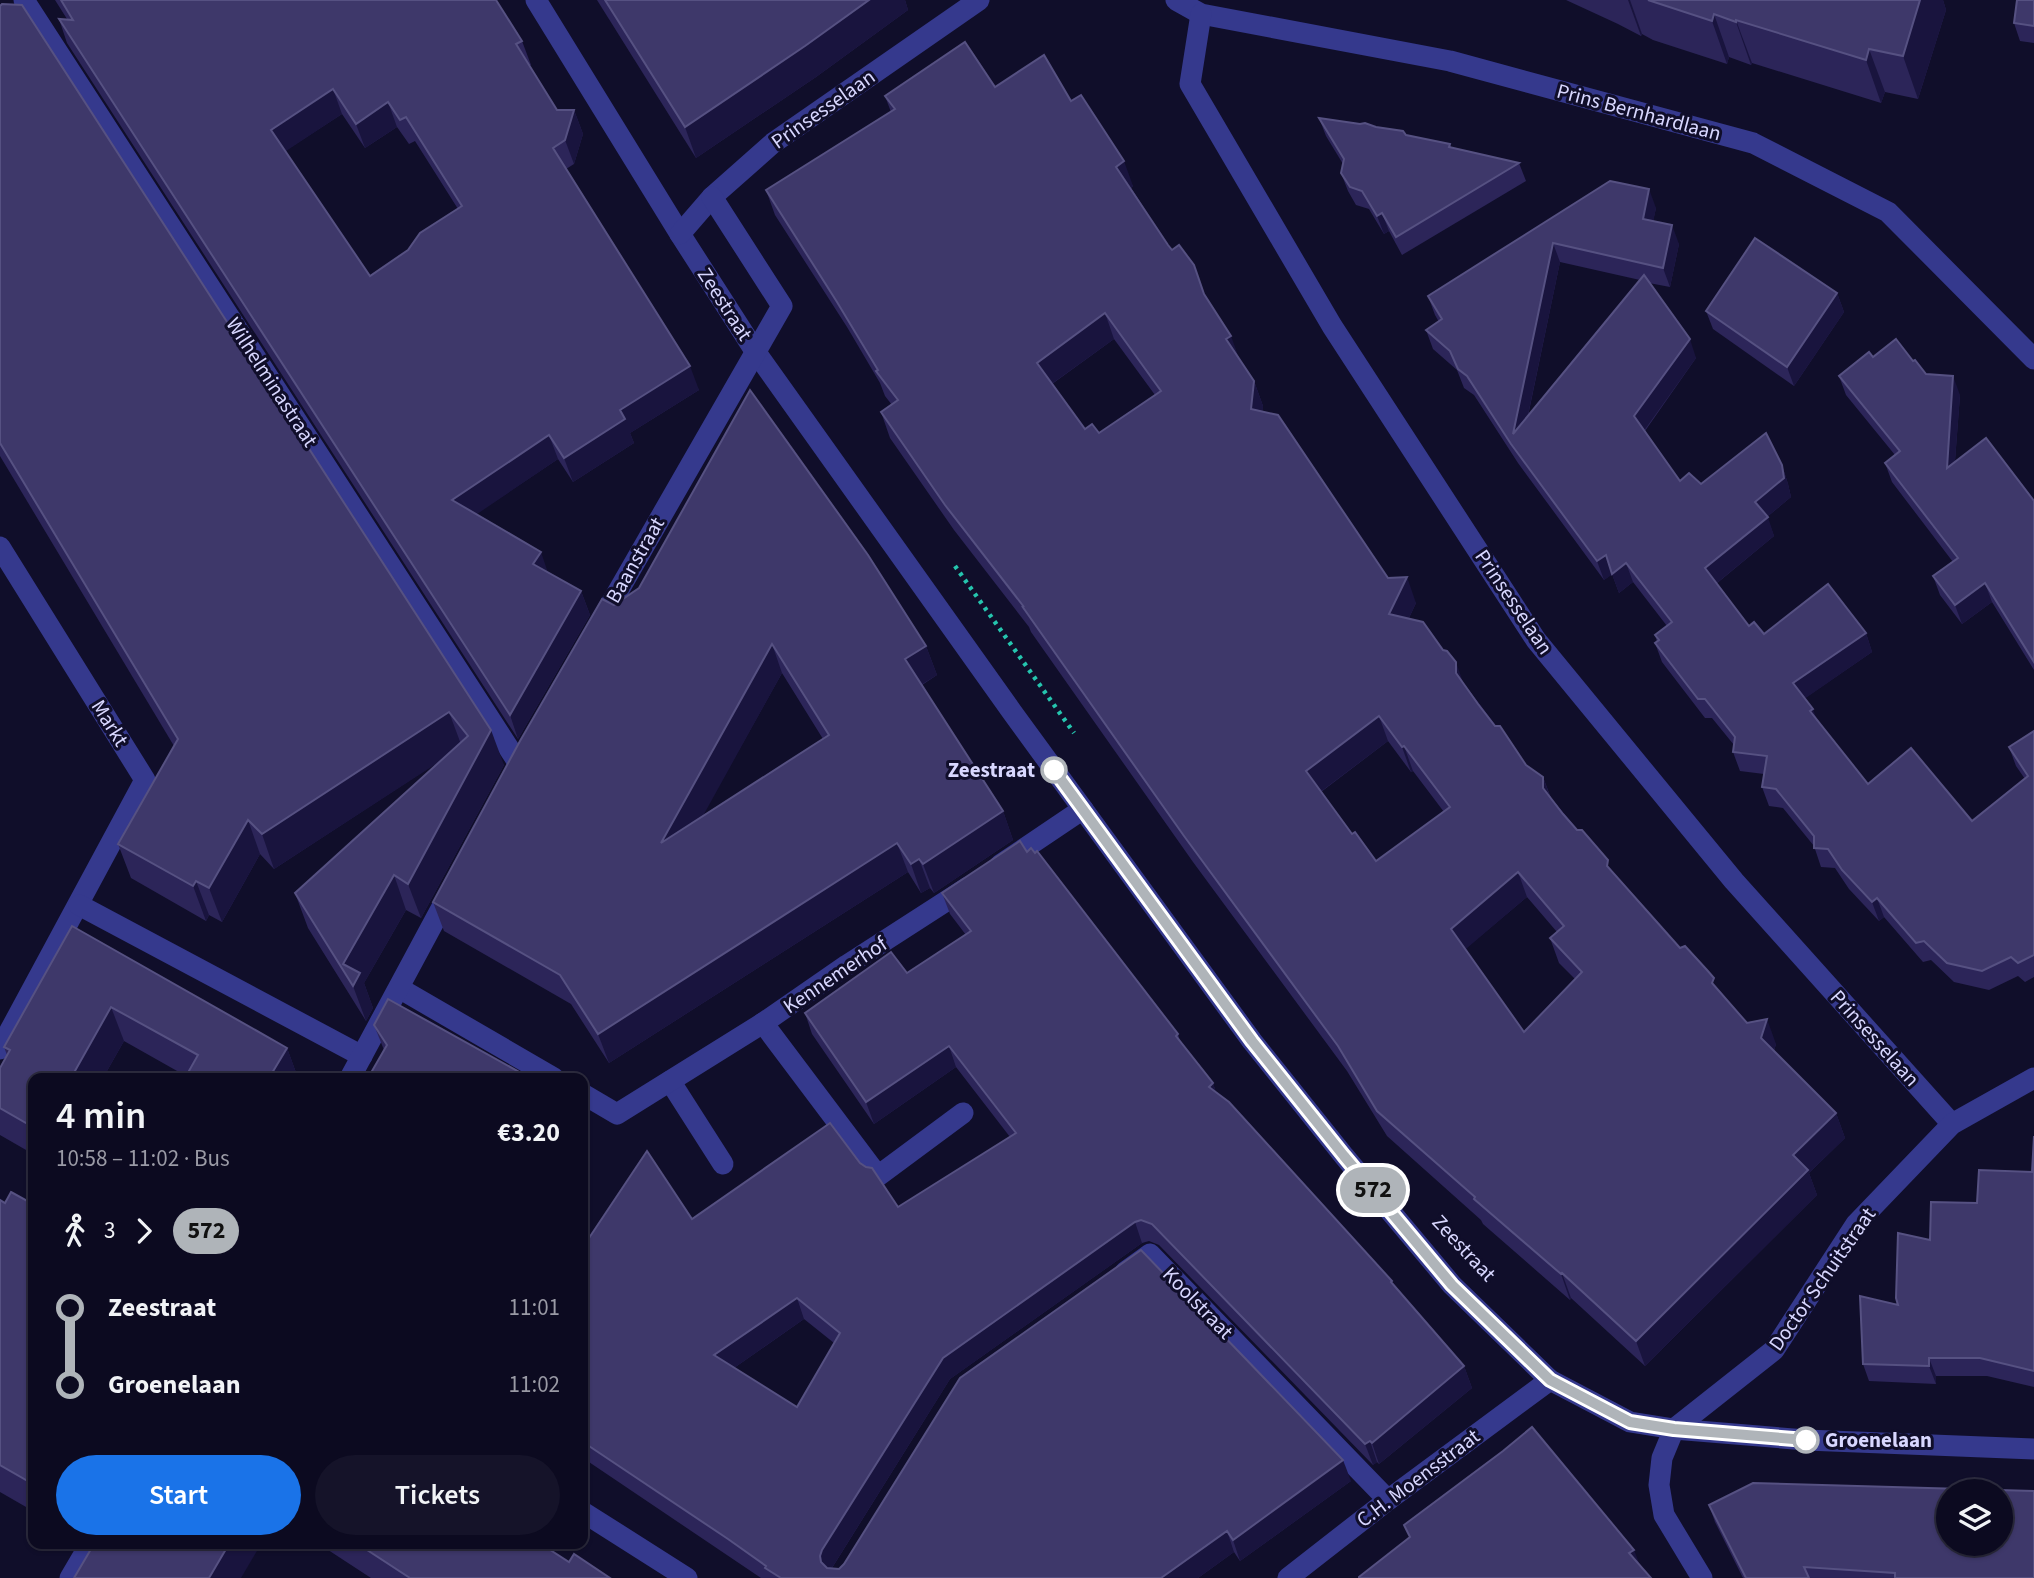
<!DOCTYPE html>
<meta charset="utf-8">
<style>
:root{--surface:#0c0a20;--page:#151329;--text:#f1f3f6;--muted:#9a9aa5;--line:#2c2b3e;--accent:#1a73e8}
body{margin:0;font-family:"Source Sans 3",sans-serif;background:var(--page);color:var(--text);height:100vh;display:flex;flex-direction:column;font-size:26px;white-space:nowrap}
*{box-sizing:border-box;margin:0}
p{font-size:23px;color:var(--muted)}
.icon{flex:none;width:38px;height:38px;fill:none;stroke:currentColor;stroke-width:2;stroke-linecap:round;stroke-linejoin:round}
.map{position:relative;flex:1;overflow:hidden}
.drawer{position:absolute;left:28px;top:1073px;width:560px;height:476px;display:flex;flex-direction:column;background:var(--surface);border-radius:14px;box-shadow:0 2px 5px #0004,0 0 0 2px var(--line)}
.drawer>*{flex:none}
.badge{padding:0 14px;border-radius:23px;font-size:24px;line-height:46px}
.controls{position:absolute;left:1936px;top:1479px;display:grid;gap:14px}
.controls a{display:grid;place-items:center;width:77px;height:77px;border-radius:50%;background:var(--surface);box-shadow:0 2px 5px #0004,0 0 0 2px var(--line);font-size:35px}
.map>.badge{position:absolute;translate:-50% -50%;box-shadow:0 0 0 4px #fff}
.legs{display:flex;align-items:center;gap:10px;height:77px;padding:0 28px;font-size:23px}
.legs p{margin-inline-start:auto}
.summary{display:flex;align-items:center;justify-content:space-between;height:119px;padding:0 28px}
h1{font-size:38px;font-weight:600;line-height:52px}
.cta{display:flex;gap:14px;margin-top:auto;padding:14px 28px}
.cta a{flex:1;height:80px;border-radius:42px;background:var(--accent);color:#fff;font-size:28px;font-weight:600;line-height:80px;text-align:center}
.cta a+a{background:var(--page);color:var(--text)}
ul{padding:0 28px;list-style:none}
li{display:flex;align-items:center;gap:24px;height:77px;font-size:26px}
li i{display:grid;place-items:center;width:10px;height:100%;margin:0 9px;background:currentColor}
li i::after{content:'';width:18px;height:18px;margin:-9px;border:5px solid;border-radius:50%;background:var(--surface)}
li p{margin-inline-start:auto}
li:first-child i{background:linear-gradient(#0000 50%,currentColor 0)}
li:last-child i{background:linear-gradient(currentColor 50%,#0000 0)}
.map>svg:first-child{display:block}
</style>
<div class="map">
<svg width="2034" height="1578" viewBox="0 0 2034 1578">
<rect width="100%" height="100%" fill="#100e2a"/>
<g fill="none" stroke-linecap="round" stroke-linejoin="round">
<!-- path -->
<path stroke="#25c5ae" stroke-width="4.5" stroke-dasharray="3.5 5" stroke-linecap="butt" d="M955 566 1074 733"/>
<!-- minor -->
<g stroke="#35398d" stroke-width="21">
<path d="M24 0 519 764"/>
<path d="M536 0 680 234 755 351 1012 712 1252 1041 1344 1156 1452 1285 1550 1380 1630 1422 1674 1429 1806 1440 2034 1449"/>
<path d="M1176 0 1201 14 1450 61 1753 143 1888 212 2034 359"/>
<path d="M1201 14 1190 84 1332 326 1536 640 1734 881 1952 1124"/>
<path d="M680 234 712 197 773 143 979 0"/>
<path d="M0 547 145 780 0 1049"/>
<path d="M597 628 782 306 712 197"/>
<path d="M1000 865 1083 809"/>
<path d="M79 905 362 1056"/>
<path d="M399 988 554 1078"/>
<path d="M763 1023 878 1176 963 1113"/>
<path d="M350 1078 450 892"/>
<path d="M670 1081 723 1164"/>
<path d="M583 1094 617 1114 763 1023 847 965 968 887"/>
<path d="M1125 1272 1150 1254 1388 1500"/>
<path d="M1674 1429 1774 1350 1856 1224 1952 1124 2034 1078"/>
<path d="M1674 1429 1662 1458 1659 1485 1664 1515 1702 1578"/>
<path d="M583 1512 687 1578"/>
<path d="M70 1578 90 1544"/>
<path d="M1288 1578 1388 1500 1550 1380"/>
</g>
</g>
<!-- wall -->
<g fill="#2c2559" fill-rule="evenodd">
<path d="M55 0H496L522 41 531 65H529L557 110H574L583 134 574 164 566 169 699 390 630 433 634 443 573 482 558 459 476 514 548 573 581 591 590 615 518 739 67 43 59 19H67ZM342 114 365 148 397 127 409 144 415 141 458 209 408 250 370 276 285 151Z"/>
<path d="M597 0H905L908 10 816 77 696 158Z"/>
<path d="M1566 0H1943L1946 10 1918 99 1885 92 1881 103 1752 63 1751 65 1729 57 1727 64 1653 40 1642 34 1641 36 1618 24Z"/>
<path d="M2034 0V43L2020 41 2014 23Z"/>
<path d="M0 6 504 765 421 918 406 910 364 983 373 1008 366 1021 308 928 295 893 441 760 274 869 260 854 222 922 209 915 206 921 131 878 118 844 174 746 0 456Z"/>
<path d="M995 87 1071 101 1133 186 1131 188 1168 245 1205 297 1240 361 1254 381 1263 406 1262 412 1388 578 1416 603 1409 618 1465 685 1526 765 1543 777 1551 798 1612 871 1747 1023 1776 1044 1774 1051 1836 1113 1845 1138 1809 1173 1817 1195 1645 1366 1571 1298 1570 1300 1483 1224 1481 1220 1387 1136 1347 1071 1193 862 1031 632 1029 627 954 530 890 438 881 412 892 405 885 396 880 383 847 327 775 215 766 190 891 112 885 96ZM1114 339 1155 395 1099 433 1085 429 1052 384ZM1388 741 1411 772 1413 771 1444 812 1376 861 1352 834 1321 792ZM1527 897 1557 932 1550 938 1559 963 1575 979 1524 1032 1465 949Z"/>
<path d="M1319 118 1376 127 1406 135 1450 144 1451 148 1519 163 1526 181 1402 255 1389 231 1384 234 1369 209 1356 205 1348 191 1341 173 1343 164 1326 136Z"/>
<path d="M1610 181 1656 208 1653 221 1679 244 1670 287 1649 283 1696 358 1645 431 1680 481 1701 484 1782 465 1788 484 1791 497 1767 517 1774 536 1716 584 1749 626 1764 634 1866 633 1872 652 1805 698 1818 721 1868 784 1972 821 2025 779 2016 766 2009 747 2034 731V977L2025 982 2018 976 1989 990 1954 982 1931 960 1923 962 1884 917 1879 921 1849 889 1835 868 1821 867 1814 846 1783 808 1769 806 1762 787 1764 774 1740 771 1733 752 1734 745 1712 718H1705L1662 662 1655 643 1657 642 1655 635 1667 626 1633 582 1619 593 1612 574 1604 580 1518 463 1474 395 1464 388 1457 370 1433 349 1426 330 1439 322 1435 315 1428 296ZM1560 262 1640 280 1528 416Z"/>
<path d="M1837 293 1844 312 1794 386 1713 329 1706 311Z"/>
<path d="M1873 357 1913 361 1926 374 1960 395 1955 461 2034 501V670L1992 602 1962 624 1940 595 1933 576 1953 562 1892 482 1885 463 1895 455 1846 395 1839 376Z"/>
<path d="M614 605 926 646 937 675 922 685 1003 811 1013 840 934 893 930 888 921 893 908 872 609 1063 571 1004 444 931 433 902ZM782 673 823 739 702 816Z"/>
<path d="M1027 852 1178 1034 1180 1041 1213 1083 1216 1093 1394 1286 1464 1366 1472 1388 1379 1464 1377 1462 1373 1465 1159 1245 1149 1241 1142 1243 950 1379 832 1568 839 1569 1351 1481 1240 1561 1234 1552 1198 1578H761L583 1458V1247L692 1219 860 1163 898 1207 1010 1137 956 1067 874 1124 812 1034 805 1013 907 973 966 935 950 914 942 893ZM804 1319 834 1343 797 1407 734 1368Z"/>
<path d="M72 926 287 1048 298 1078H185L186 1076 124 1041 103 1078H33V1154L0 1135V1068L7 1055 4 1047Z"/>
<path d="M374 1025 530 1078 384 1050Z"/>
<path d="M2034 1136V1387L1987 1376H1936V1384L1869 1381 1863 1364 1898 1305 1930 1240 1977 1203 2032 1172Z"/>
<path d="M0 1200 5 1203 33 1204V1511L0 1492Z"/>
<path d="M1709 1505 2034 1578H1743L1715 1522Z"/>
<path d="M319 1544H541L569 1562 610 1578H371Z"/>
</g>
<!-- shaded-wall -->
<g fill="#19143e">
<path d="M869 0H905L908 10 816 77 696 158 685 127Z"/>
<path d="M1628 0H1630L1642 34 1641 36Z"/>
<path d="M1920 0H1943L1946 10 1918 99 1903 56Z"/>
<path d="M1714 14 1729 57 1727 64 1712 21Z"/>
<path d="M1736 20 1752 63 1751 65 1736 22Z"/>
<path d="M1869 49 1885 92 1881 103 1866 60Z"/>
<path d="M333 89 342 114 280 155 271 130Z"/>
<path d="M388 102 397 127 365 148 356 124Z"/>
<path d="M574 110 583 134 574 164 565 140Z"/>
<path d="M1124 161 1133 186 1125 192 1116 167Z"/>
<path d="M1649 189 1656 208 1650 238 1643 219Z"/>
<path d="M1382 213 1389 231 1384 234 1377 216Z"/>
<path d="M1672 225 1679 244 1670 287 1663 268Z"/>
<path d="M1553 243 1560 262 1520 453 1513 434Z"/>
<path d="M1837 293 1844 312 1794 386 1787 367Z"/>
<path d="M1105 313 1114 339 1046 388 1037 363Z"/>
<path d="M1231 336 1240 361 1226 339Z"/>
<path d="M1690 339 1696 358 1641 435 1634 416Z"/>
<path d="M690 366 699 390 630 433 634 443 573 482 564 458 620 410Z"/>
<path d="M1953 376 1960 395 1953 487 1947 468Z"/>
<path d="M1254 381 1263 406 1260 434 1251 409Z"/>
<path d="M549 435 558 459 461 525 452 500Z"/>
<path d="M1782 465 1788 484 1791 497 1762 521 1755 502Z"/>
<path d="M1768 517 1774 536 1712 587 1705 568Z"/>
<path d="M541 552 549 576 533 564Z"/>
<path d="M1606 555 1613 574 1604 580 1597 561Z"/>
<path d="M1626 563 1633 582 1619 593 1612 574Z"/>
<path d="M1407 577 1416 603 1399 639 1389 614Z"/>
<path d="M1985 583 1992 602 1962 624 1955 605Z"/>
<path d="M581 591 590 615 518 739 510 715Z"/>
<path d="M1866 633 1872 652 1800 702 1793 683Z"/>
<path d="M772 644 782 673 672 872 661 843Z"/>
<path d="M926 646 937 675 916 688 905 659Z"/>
<path d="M1456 662 1465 688 1456 673Z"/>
<path d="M1813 709 1820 728 1810 711Z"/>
<path d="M449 712 462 747 274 869 262 834Z"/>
<path d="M1379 716 1388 741 1315 796 1306 771Z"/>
<path d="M491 730 504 765 421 918 408 884Z"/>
<path d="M1404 746 1413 771 1411 772 1402 747Z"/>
<path d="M1543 777 1552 802 1543 788Z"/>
<path d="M1003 811 1013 840 934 893 923 864Z"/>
<path d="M248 820 260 854 222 922 209 888Z"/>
<path d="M897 843 908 872 609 1063 598 1034Z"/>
<path d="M919 859 930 888 921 893 911 864Z"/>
<path d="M1518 872 1527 897 1460 954 1451 929Z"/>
<path d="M394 875 406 910 364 983 373 1008 366 1021 353 986 343 964Z"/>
<path d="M196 881 209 915 206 921 193 886Z"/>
<path d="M1877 898 1884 917 1879 921 1872 902Z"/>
<path d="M111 1007 124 1041 103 1078H71Z"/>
<path d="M1767 1019 1776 1044 1770 1063 1761 1038Z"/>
<path d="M949 1046 956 1067 874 1124 866 1102Z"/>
<path d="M287 1048 298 1078H269Z"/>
<path d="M1213 1083 1220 1104 1209 1087Z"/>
<path d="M1836 1113 1845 1138 1809 1173 1817 1195 1645 1366 1636 1341 1793 1155Z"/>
<path d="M1135 1222 1142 1243 950 1379 830 1571 821 1562 820 1556 822 1550 943 1358Z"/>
<path d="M1562 1273 1571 1298 1570 1300 1561 1274Z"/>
<path d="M797 1298 804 1319 721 1377 714 1355Z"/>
<path d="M1929 1358 1936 1376V1384L1929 1366Z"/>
<path d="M1464 1366 1472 1388 1379 1464 1372 1443Z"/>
<path d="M1370 1441 1377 1462 1373 1465 1365 1444Z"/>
<path d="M1343 1460 1351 1481 1240 1561 1233 1540Z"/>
<path d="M1227 1531 1234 1552 1198 1578H1161Z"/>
<path d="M229 1544H261L241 1578H209Z"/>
<path d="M1634 1550 1641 1568 1629 1553Z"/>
</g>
<!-- building -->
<g fill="#3e386a" stroke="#565182" stroke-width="2" fill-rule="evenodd">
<path d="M61 0H496L522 41 516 44 557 110H574L565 140 553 148 690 366 620 410 625 419 564 458 549 435 452 500 541 552 533 564 581 591 510 715 59 19 73 20ZM333 89 356 124 388 102 400 120 406 117 462 206 420 233 408 250 370 276 271 130Z"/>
<path d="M605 0H869L805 46 685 127Z"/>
<path d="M1648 0H1920L1903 56 1869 49 1866 60 1736 20V22L1714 14 1712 21Z"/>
<path d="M2017 0H2034V26L2014 23Z"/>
<path d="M2 4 22 5 491 730 408 884 394 875 343 964 360 973 353 986 295 893 468 736 449 712 262 834 248 820 209 888 196 881 193 886 118 844 178 739 0 443V6Z"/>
<path d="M965 42 995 87 1044 55 1071 101 1081 95 1124 161 1116 167 1168 245 1172 250 1179 245 1194 265 1204 294 1231 336 1226 339 1254 381 1251 409 1278 415 1388 578 1407 577 1389 614 1423 622 1443 650 1447 651 1456 662V673L1478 704 1495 726H1500L1526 765 1543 777V788L1563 814 1577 830H1582L1608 860 1607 866 1680 948 1685 946 1707 970 1714 978 1712 983 1747 1023 1767 1019 1761 1038 1836 1113 1793 1155 1808 1170 1636 1341 1562 1273 1561 1274 1474 1199 1475 1197 1377 1111 1338 1046 1184 836 1022 606 1024 607 945 505 881 412 898 400 876 371 878 370 837 302 766 190 895 109 885 96ZM1105 313 1161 391 1099 433 1092 424 1085 429 1037 363ZM1379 716 1402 747 1404 746 1450 807 1376 861 1355 832 1352 834 1306 771ZM1518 872 1564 926 1550 938 1582 972 1524 1032 1451 929Z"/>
<path d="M1319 118 1360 124 1365 123 1376 127 1403 131 1406 135 1450 144 1449 147 1519 163 1396 237 1382 213 1377 216 1362 191 1350 187 1341 173 1344 159Z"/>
<path d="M1610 181 1649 189 1643 219 1672 225 1663 268 1553 243 1513 434 1644 275 1690 339 1634 416 1680 481 1689 473 1701 484 1766 433 1782 465 1784 478 1755 502 1768 517 1705 568 1749 626 1754 622 1764 634 1828 584 1866 633 1793 683 1813 709 1810 711 1868 784 1911 748 1972 821 2028 776 2009 747 2034 731V955L2018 963 2011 957 1982 971 1947 963 1924 941 1916 943 1877 898 1872 902 1842 870 1828 849 1814 848V836L1776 789 1762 787 1767 756 1733 752 1735 737 1705 699H1698L1655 643 1659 640 1655 635 1672 622 1626 563 1612 574 1606 555 1597 561 1511 444 1467 376 1458 369 1450 351 1426 330 1442 319 1428 296Z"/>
<path d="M1755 238 1837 293 1787 367 1706 311Z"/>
<path d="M1896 339 1913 361 1915 360 1926 374 1953 376 1947 468 1986 438 2034 501V662L1985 583 1955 605 1933 576 1958 558 1885 463 1900 451 1839 376 1869 352 1873 357Z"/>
<path d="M750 390 868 555 926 646 905 659 1003 811 923 864 919 859 911 864 897 843 598 1034 560 975 433 902 520 741 602 599 614 605 639 588ZM772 644 829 735 661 843Z"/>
<path d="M1020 841 1027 852 1031 848 1035 853 1037 851 1178 1034 1176 1036 1213 1083 1209 1087 1229 1102 1392 1281 1391 1282 1464 1366 1372 1443 1370 1441 1365 1444 1152 1224 1141 1220 1135 1222 943 1358 822 1550 820 1556 821 1562 827 1568 839 1569 844 1564 960 1378 1141 1250 1343 1460 1233 1540 1227 1531 1161 1578H781L765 1568 766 1566 728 1539 583 1442V1247L647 1151 692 1219 830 1123 860 1163 866 1167 872 1168 898 1207 1016 1133 949 1046 866 1102 805 1013 891 952 907 973 971 931 942 893ZM797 1298 840 1333 797 1407 714 1355Z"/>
<path d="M72 926 287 1048 269 1078H185L198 1055 111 1007 71 1078H33V1127L0 1108V1068L10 1050 4 1047Z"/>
<path d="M388 999 530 1078H368L387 1045 374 1025Z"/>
<path d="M2034 1136V1371L1980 1358H1929V1366L1863 1364 1860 1296 1898 1305 1896 1298 1898 1233 1930 1240 1931 1202 1977 1203 1979 1170 2032 1172Z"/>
<path d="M11 1192 33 1204V1484L0 1465V1200L5 1203Z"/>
<path d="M1532 1427 1634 1550 1629 1553 1651 1578H1359V1577L1410 1537 1404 1525 1503 1451Z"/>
<path d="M1753 1483 2034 1491V1578H1895V1573L1804 1567 1809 1578H1746L1709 1505ZM1948 1491H2000V1544H1948Z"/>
<path d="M94 1544H229L209 1578H74Z"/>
<path d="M358 1544H541L569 1562 574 1554 610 1578H410Z"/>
</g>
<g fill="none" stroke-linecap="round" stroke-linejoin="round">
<defs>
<path id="line-1" d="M1054 770 1252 1041 1344 1156 1452 1285 1550 1380 1630 1422 1674 1429 1806 1440"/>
</defs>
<!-- line-1 casing -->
<use href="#line-1" stroke="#fff" stroke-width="16"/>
<!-- line-1 -->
<use href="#line-1" stroke="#afb4b9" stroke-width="10"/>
</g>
<!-- markers -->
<g fill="#fff" stroke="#afb4b9" stroke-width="3.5">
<circle cx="1054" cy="770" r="12"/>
<circle cx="1806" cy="1440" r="12"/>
</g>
<g text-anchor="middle" stroke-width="6" stroke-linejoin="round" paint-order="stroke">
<!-- street labels -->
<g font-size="21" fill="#d8d7ff" stroke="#100e2a">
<text transform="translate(823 109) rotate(-35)" y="7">Prinsesselaan</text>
<text transform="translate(1639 112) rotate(15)" y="7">Prins Bernhardlaan</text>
<text transform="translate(725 304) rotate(57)" y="7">Zeestraat</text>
<text transform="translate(272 382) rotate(57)" y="7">Wilhelminastraat</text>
<text transform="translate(635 560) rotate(-60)" y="7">Baanstraat</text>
<text transform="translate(1514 602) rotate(56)" y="7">Prinsesselaan</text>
<text transform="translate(110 723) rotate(58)" y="7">Markt</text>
<text transform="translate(835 975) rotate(-34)" y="7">Kennemerhof</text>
<text transform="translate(1875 1038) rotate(48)" y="7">Prinsesselaan</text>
<text transform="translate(1464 1248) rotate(47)" y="7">Zeestraat</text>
<text transform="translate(1822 1279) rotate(-55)" y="7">Doctor Schuitstraat</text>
<text transform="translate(1198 1303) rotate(46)" y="7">Koolstraat</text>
<text transform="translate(1418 1478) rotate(-37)" y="7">C.H. Moensstraat</text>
</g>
<!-- stop labels -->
<g font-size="21" font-weight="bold" fill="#d8d7ff" stroke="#100e2a" text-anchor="end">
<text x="1035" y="777">Zeestraat</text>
<text x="1825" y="1447" text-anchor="start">Groenelaan</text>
</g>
</g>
</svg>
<div class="controls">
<a><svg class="icon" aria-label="layers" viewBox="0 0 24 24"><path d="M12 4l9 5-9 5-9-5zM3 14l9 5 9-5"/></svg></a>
</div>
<b class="badge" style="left:1373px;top:1190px;background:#afb4b9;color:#111">572</b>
<section class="drawer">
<div class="summary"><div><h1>4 min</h1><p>10:58 – 11:02 · Bus</p></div><b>€3.20</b></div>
<div class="legs"><svg class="icon" aria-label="walk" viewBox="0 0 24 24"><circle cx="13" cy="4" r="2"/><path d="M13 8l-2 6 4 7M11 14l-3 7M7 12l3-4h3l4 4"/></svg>3<svg class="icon" aria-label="forward" viewBox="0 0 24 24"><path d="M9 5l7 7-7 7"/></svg><b class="badge" style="background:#afb4b9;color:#111">572</b></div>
<ul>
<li><i style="color:#afb4b9"></i><b>Zeestraat</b><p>11:01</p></li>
<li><i style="color:#afb4b9"></i><b>Groenelaan</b><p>11:02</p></li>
</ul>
<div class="cta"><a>Start</a><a>Tickets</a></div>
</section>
</div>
